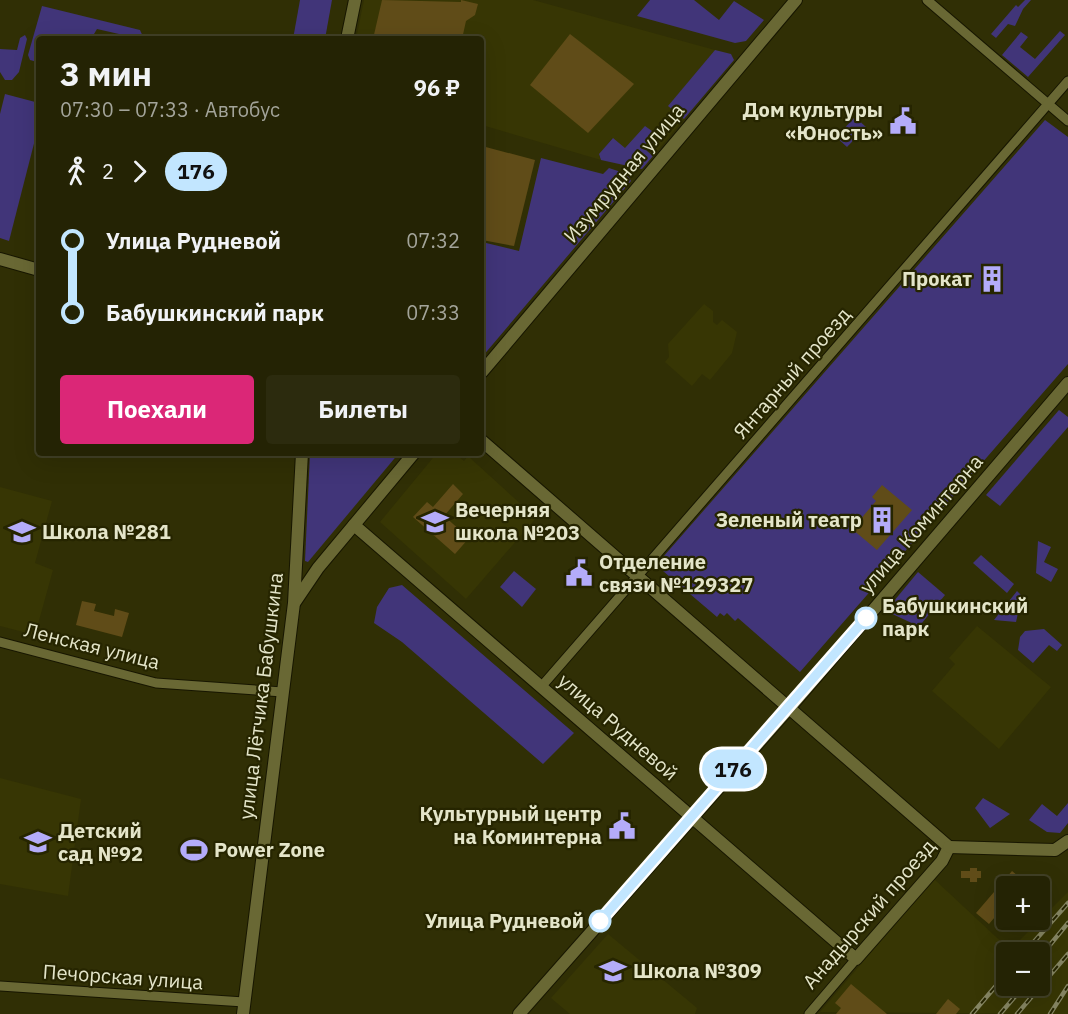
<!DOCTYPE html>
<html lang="ru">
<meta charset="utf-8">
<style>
:root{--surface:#242304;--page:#2c2b0e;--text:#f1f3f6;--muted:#a3a49a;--line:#414026;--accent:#db2777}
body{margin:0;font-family:"IBM Plex Sans",sans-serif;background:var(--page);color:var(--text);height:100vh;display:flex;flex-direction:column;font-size:22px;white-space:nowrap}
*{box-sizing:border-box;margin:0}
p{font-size:20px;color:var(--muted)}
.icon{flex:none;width:33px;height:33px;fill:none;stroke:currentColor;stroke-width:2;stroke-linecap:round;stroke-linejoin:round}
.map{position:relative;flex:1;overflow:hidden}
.details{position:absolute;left:36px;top:36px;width:448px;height:420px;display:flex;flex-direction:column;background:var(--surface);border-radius:6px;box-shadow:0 6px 24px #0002,0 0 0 2px var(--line)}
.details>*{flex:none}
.badge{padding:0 12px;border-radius:20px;font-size:21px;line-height:39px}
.tools{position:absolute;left:996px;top:876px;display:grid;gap:12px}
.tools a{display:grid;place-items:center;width:54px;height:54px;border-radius:6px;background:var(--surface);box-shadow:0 6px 24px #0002,0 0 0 2px var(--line);font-size:30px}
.map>.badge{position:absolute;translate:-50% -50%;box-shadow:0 0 0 3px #fff}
.legs{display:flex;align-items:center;gap:9px;height:66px;padding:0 24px;font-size:20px}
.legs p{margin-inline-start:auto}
.overview{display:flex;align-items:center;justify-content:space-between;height:102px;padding:0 24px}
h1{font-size:33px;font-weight:800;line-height:45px}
.cta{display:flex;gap:12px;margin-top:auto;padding:12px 24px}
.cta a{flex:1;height:69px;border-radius:6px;background:var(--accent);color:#fff;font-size:24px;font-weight:800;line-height:69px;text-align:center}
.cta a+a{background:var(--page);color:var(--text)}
ul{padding:0 24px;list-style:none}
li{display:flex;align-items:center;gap:21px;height:72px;font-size:22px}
li i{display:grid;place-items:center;width:9px;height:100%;margin:0 8px;background:currentColor}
li i::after{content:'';width:15px;height:15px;margin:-8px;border:4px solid;border-radius:50%;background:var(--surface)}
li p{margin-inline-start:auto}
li:first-child i{background:linear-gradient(#0000 50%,currentColor 0)}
li:last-child i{background:linear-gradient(currentColor 50%,#0000 0)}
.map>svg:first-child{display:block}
</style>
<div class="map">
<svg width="1068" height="1014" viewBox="0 0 1068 1014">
<rect width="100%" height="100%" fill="#302f05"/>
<!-- built -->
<g fill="#373604" fill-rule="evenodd">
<path d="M364 0H533L715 50 669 106 684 119 653 156 647 151 625 149 612 138 599 156 601 160 482 125V39H356Z"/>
<path d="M704 304 713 311V322L717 325 722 320 737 332 732 353 710 380 702 374 692 386 665 362 669 357 668 344Z"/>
<path d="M437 453H454L464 461 468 456 536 518 466 599 380 522Z"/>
<path d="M0 487 52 501 35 563 53 570 35 635 0 626Z"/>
<path d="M977 626 1051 687 999 749 932 691 955 664 949 658Z"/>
<path d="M0 778 81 799 68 896 0 884Z"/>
<path d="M934 879 1010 950 1068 892V1014L820 1012ZM1006 952H1040V986H1006Z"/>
<path d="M608 934 697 1008 695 1014H570L551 998Z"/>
</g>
<!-- green -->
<g fill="#413579">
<path d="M300 0H332L325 39H293Z"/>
<path d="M650 0H694L719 20 734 1 764 20 746 41 735 43 637 16Z"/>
<path d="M1025 0H1031L1023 9 1015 26 1008 24 996 38 991 34 1016 5 1018 7Z"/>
<path d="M42 6 140 30 144 39H122L119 34 97 29 91 39H39L37 62 30 60 28 55Z"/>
<path d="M1060 31 1065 35 1028 77 1002 55 1021 32 1028 37 1020 47 1035 59Z"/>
<path d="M25 35 27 39 19 72 12 80H5L0 72V49L17 50 20 38Z"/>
<path d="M715 50 731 54 734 60 684 119 668 106Z"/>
<path d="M5 94 39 103V124L9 241 0 238V114Z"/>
<path d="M855 117 866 127 847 147 836 137Z"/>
<path d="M1045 120 1068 137V364L800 672 738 618 735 621 727 613 724 616 720 613 717 617 656 565Z"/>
<path d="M645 126 659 136 647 151 653 156 642 169 601 160 599 154 613 138 625 148Z"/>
<path d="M541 158 603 174 609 168 627 174 631 181 482 357V242L519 251Z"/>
<path d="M1059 410 1068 417V427L1000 506 986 495Z"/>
<path d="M310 453H399L308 562 305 561Z"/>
<path d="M1038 541 1051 547 1044 562 1058 569 1051 582 1036 573Z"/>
<path d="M981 555 1014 584 1007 593 973 563Z"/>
<path d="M514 571 536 589 522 607 500 587Z"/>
<path d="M918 572 945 595 922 623 916 625 888 612 889 607Z"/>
<path d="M402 585 574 733 543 764 402 642 374 623 377 607 389 588Z"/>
<path d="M1017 591 1022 596 1016 622 994 620Z"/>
<path d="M1044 629 1062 645 1057 651 1049 645 1033 663 1018 650 1020 637 1025 631Z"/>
<path d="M983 798 1010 814 990 828 975 808Z"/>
<path d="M1068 803V823L1060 833 1047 832 1029 820 1042 804 1057 816Z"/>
</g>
<!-- building -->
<g fill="#604c18">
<path d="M382 0 461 2V0L478 4 475 15 466 21 462 39H373Z"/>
<path d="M570 34 634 84 588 133 530 85Z"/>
<path d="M482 146 535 160 514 246 482 240Z"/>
<path d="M989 270 1002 280 994 289 982 278Z"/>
<path d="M453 484 463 494 444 516 469 538 455 554 413 517 427 502 433 507Z"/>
<path d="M882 485 912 510 877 550 852 529 876 501 872 497Z"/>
<path d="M82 601 96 604 94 611 114 616 115 609 129 613 122 637 76 625Z"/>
<path d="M970 868H977V871H981V878H977V882H970V878H961V871H970Z"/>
<path d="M1012 871 1025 882 1021 886H1006V904L989 924 976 913Z"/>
<path d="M851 984 887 1014H836L841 1008 835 1003Z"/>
<path d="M948 999 960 1009 956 1014H936Z"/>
</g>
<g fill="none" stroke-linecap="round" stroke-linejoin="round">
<defs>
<g id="street">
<path d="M927 0 1068 121"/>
<path d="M0 642 156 683 283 692"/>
<path d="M541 687 1068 81"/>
<path d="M0 986 244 1002"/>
<path d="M809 1014 856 959"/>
</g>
<g id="secondary">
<path d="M347 39 355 0"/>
<path d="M0 259 39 270"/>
<path d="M482 372 796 0"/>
<path d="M482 441 949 847"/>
<path d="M354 525 856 959 942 861 949 847"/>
<path d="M295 602 318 568 414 453"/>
<path d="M949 847 1055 850 1068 841"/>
<path d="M243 1014 294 603 302 453"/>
<path d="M519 1014 797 699 1068 383"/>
</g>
</defs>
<!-- street casing -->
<use href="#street" stroke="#171600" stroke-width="11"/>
<!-- secondary casing -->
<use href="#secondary" stroke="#171600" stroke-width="14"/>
<!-- street -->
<use href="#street" stroke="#696834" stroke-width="9"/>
<!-- secondary -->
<use href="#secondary" stroke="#696834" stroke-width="12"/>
<defs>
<g id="rail">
<path d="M1025 952 1068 903"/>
<path d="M1040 957 1068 923"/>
<path d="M972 1014 1006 974"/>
<path d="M1000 1014 1024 986"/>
<path d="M1017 1014 1068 954"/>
<path d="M1050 1014 1068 986"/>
</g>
</defs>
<!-- rail casing -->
<use href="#rail" stroke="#858562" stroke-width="4.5"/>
<!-- rail -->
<use href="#rail" stroke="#262500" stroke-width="2" stroke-dasharray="7" stroke-linecap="butt"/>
</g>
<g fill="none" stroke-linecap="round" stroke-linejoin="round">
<defs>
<path id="line-1" d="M600 921 866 618"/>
</defs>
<!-- line-1 casing -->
<use href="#line-1" stroke="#fff" stroke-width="14"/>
<!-- line-1 -->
<use href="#line-1" stroke="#c2e6ff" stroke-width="9"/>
</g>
<!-- icons -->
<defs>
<symbol id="civic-bare" viewBox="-9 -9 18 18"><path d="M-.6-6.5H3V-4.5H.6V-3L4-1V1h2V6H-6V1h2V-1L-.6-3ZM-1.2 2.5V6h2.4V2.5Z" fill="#b4acf9" stroke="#262500" stroke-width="2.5" paint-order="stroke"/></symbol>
<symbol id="building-bare" viewBox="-9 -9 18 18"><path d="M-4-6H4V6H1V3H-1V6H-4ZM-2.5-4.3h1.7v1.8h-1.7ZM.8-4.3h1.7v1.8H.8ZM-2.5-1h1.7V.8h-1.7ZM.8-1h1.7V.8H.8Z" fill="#b4acf9" stroke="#262500" stroke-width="2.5" paint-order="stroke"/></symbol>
<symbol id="school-bare" viewBox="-9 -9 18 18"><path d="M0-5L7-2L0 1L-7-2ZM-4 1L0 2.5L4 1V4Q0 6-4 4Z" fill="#b4acf9" stroke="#262500" stroke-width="2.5" paint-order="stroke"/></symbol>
<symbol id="stadium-bare" viewBox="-9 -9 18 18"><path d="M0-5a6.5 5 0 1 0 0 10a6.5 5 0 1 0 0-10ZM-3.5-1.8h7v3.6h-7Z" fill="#b4acf9" stroke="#262500" stroke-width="2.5" paint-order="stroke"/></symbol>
</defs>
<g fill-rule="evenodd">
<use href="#civic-bare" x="884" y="102" width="38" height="38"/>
<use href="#building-bare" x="973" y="260" width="38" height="38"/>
<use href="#building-bare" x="863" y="501" width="38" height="38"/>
<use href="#school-bare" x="416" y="503" width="38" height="38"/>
<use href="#school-bare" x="3" y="513" width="38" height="38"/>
<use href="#civic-bare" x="560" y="554" width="38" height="38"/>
<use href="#civic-bare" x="603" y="807" width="38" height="38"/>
<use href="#school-bare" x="19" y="823" width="38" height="38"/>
<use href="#stadium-bare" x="175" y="831" width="38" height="38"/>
<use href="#school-bare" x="594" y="952" width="38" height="38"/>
</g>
<!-- markers -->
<g fill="#fff" stroke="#c2e6ff" stroke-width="3">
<circle cx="866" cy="618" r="10"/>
<circle cx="600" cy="921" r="10"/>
</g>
<g text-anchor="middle" stroke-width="4.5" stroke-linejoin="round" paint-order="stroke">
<!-- poi labels -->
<g font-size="20" font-weight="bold" fill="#e4e5c9" stroke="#262500" text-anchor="start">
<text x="883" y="117" text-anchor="end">Дом культуры<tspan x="883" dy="23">«Юность»</tspan></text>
<text x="972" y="286" text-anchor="end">Прокат</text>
<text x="455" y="517">Вечерняя<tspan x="455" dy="23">школа №203</tspan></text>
<text x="862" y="527" text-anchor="end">Зеленый театр</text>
<text x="42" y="539">Школа №281</text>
<text x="599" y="569">Отделение<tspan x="599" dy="23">связи №129327</tspan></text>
<text x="602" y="821" text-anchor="end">Культурный центр<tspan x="602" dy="23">на Коминтерна</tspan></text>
<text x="58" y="838">Детский<tspan x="58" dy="23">сад №92</tspan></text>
<text x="214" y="857">Power Zone</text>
<text x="633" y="978">Школа №309</text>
</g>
<!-- street labels -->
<g font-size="20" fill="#e4e5c9" stroke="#262500">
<text transform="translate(624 173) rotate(-50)" y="7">Изумрудная улица</text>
<text transform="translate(792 373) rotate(-49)" y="7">Янтарный проезд</text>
<text transform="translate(921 524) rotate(-49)" y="7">улица Коминтерна</text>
<text transform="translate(92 646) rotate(14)" y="7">Ленская улица</text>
<text transform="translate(261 696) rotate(-83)" y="7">улица Лётчика Бабушкина</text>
<text transform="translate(618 727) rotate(41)" y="7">улица Рудневой</text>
<text transform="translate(869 914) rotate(-49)" y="7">Анадырский проезд</text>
<text transform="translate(123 977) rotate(4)" y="7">Печорская улица</text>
</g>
<!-- stop labels -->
<g font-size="20" font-weight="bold" fill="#e4e5c9" stroke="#262500" text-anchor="start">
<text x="882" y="613">Бабушкинский<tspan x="882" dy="23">парк</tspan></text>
<text x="584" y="928" text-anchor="end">Улица Рудневой</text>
</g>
</g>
</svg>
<div class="tools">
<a>+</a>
<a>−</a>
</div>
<b class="badge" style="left:733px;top:769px;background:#c2e6ff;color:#111">176</b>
<section class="details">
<div class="overview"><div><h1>3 мин</h1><p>07:30 – 07:33 · Автобус</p></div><b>96 ₽</b></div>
<div class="legs"><svg class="icon" aria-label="walk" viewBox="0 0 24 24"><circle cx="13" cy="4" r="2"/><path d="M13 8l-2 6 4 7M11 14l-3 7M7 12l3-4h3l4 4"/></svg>2<svg class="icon" aria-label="forward" viewBox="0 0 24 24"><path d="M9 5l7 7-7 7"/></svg><b class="badge" style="background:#c2e6ff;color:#111">176</b></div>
<ul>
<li><i style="color:#c2e6ff"></i><b>Улица Рудневой</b><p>07:32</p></li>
<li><i style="color:#c2e6ff"></i><b>Бабушкинский парк</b><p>07:33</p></li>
</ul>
<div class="cta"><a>Поехали</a><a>Билеты</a></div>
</section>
</div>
